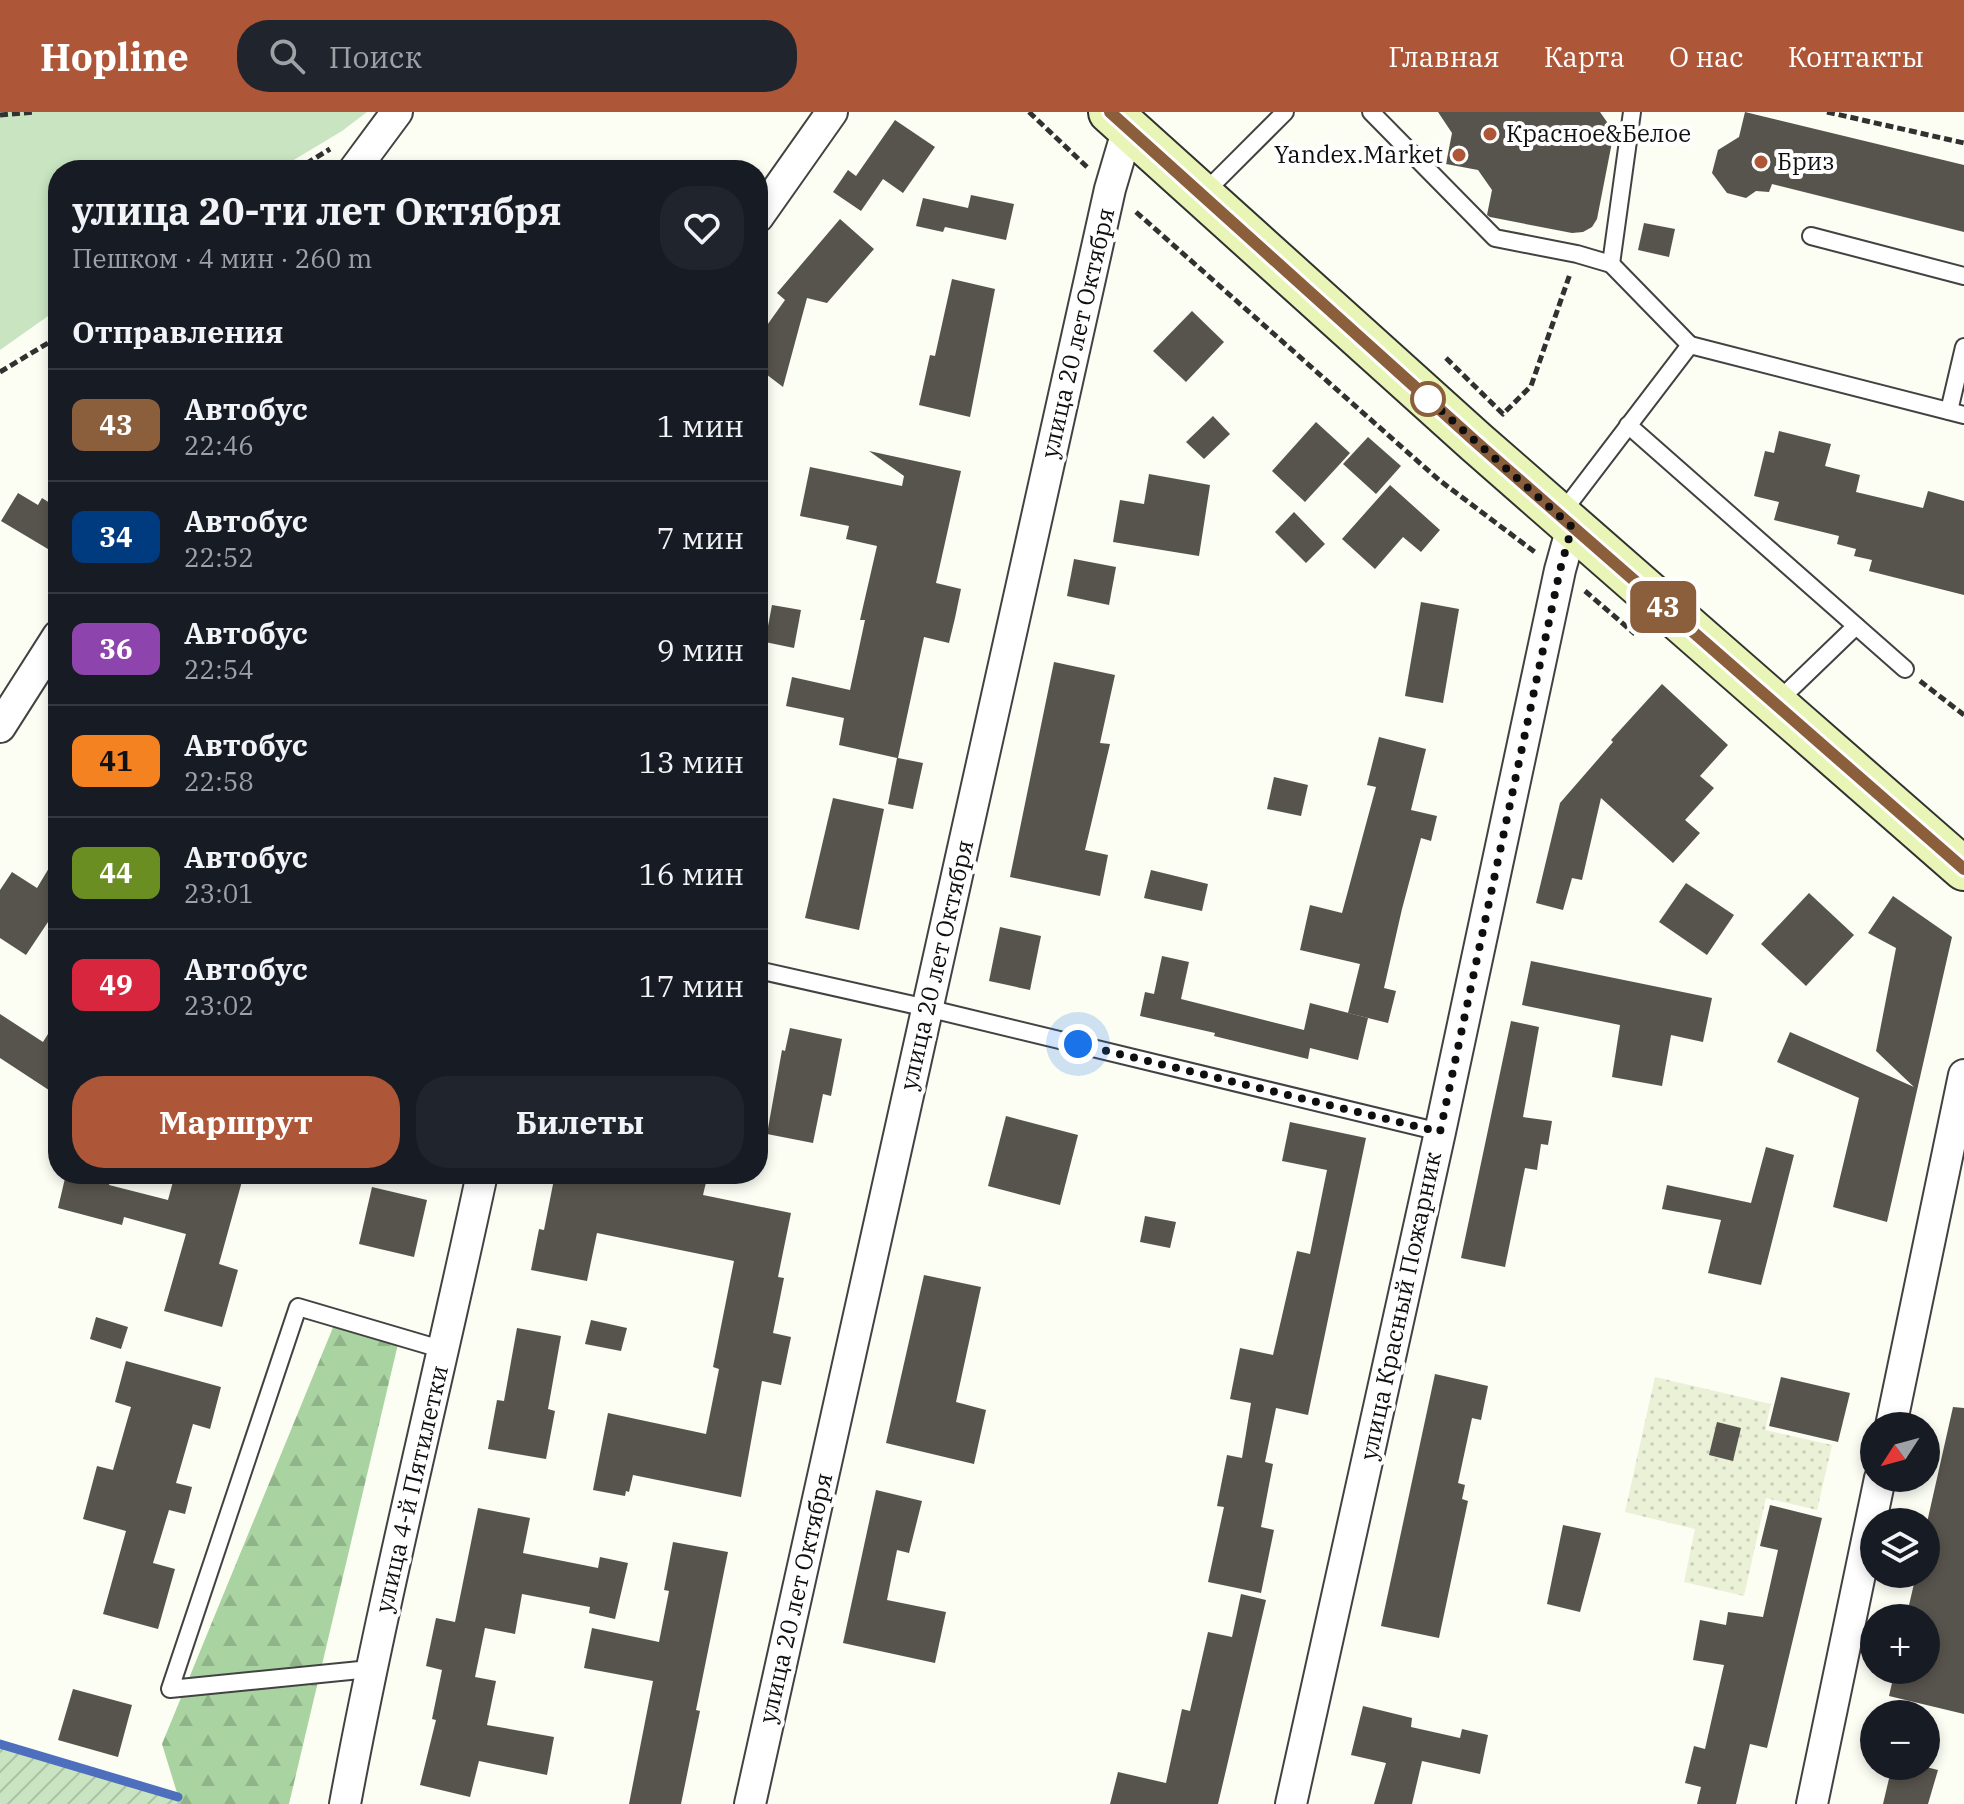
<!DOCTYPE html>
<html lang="ru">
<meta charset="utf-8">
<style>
:root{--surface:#171b24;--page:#20242c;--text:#f1f3f6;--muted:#9ea1a6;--line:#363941;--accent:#ae5738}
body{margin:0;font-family:"IBM Plex Serif",serif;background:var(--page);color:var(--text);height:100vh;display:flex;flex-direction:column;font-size:30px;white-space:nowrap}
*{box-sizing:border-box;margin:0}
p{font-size:26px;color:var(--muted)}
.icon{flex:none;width:44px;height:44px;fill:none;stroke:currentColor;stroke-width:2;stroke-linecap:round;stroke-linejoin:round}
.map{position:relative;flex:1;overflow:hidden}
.side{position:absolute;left:48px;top:48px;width:720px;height:1024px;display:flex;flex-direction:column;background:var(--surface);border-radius:32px;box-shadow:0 4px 12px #0003}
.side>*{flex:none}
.badge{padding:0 16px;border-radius:12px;font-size:28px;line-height:52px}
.needle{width:52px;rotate:234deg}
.tools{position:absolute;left:1860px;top:1300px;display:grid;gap:16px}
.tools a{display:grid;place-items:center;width:80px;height:80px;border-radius:50%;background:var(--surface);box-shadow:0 4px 12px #0003;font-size:40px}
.you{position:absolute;width:40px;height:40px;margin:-20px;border:6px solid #fff;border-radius:50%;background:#1a73e8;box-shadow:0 0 0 12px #1a73e833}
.map>.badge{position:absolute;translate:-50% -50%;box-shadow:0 0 0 4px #fff}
h2{padding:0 24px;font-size:30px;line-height:72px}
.round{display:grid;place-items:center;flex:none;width:84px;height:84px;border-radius:32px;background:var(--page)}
.headline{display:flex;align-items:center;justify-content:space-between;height:136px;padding:0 24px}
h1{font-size:38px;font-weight:700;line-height:60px}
.action{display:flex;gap:16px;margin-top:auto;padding:16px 24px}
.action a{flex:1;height:92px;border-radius:32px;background:var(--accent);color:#fff;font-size:32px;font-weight:700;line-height:92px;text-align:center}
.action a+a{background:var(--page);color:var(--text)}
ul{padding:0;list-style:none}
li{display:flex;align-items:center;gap:24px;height:112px;padding:0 24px;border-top:2px solid var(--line)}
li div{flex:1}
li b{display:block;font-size:30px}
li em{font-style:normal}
li .badge{min-width:88px;font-weight:700;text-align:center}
header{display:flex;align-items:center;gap:48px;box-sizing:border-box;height:112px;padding:0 40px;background:var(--accent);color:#fff}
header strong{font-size:38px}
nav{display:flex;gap:44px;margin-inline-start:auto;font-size:28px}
.search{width:560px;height:72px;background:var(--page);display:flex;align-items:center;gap:20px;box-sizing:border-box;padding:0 28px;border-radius:32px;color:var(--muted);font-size:30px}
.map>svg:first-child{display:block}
</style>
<header>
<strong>Hopline</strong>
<div class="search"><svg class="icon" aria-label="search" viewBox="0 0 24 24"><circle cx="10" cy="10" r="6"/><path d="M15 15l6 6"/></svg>Поиск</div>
<nav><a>Главная</a><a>Карта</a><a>О нас</a><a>Контакты</a></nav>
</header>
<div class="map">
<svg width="1964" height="1692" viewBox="0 0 1964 1692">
<defs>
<pattern id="farmland-dots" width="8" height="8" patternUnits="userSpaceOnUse" patternTransform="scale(2)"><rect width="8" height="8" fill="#ebf1d6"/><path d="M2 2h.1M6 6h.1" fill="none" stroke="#c8cdb6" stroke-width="1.8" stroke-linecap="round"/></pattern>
<pattern id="forest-firs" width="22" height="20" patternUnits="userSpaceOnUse" patternTransform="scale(2)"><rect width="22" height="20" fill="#a9d3a1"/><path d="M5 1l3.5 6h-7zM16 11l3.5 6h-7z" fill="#90b489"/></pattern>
<pattern id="garden-furrows" width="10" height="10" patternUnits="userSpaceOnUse" patternTransform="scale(2)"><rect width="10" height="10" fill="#c8e4c0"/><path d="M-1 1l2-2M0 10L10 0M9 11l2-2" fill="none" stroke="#abc2a4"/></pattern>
</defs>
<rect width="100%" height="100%" fill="#fcfdf3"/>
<!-- farmland -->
<path fill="url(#farmland-dots)" d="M1655 1265 1771 1292 1765 1318 1832 1333 1817 1398 1766 1386 1744 1484 1684 1470 1695 1417 1625 1400Z"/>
<!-- grass -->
<path fill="#c8e4c0" d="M0 0H367L342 19 277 58H58V197L0 238Z"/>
<!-- forest -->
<path fill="url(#forest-firs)" d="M334 1213 398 1232 289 1692H177L178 1684 162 1632Z"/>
<!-- garden -->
<path fill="url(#garden-furrows)" d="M0 1632 178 1685 177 1692H0Z"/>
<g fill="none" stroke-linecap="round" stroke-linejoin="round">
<!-- stream -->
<path stroke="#4e6fbd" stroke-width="9" d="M0 1632 178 1685"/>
</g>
<!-- building -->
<g fill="#57544d">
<path d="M1438 0H1600L1614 20 1597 107 1592 115 1583 120 1572 121 1490 105 1487 103 1492 78 1478 58 1446 52 1452 21Z"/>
<path d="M1745 0 1964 53V120L1772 72 1769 80 1756 79 1746 86 1727 81 1712 61 1718 38 1739 25Z"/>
<path d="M895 8 935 35 903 81 883 67 861 99 833 80 848 58 856 64Z"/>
<path d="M971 83 1014 92 1006 128 945 115 943 120 916 114 923 86 968 96Z"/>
<path d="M840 107 874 137 827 191 807 186 783 275 758 256V226L785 188 777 181Z"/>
<path d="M1644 111 1675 117 1669 145 1638 138Z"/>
<path d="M952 167 995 177 970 305 919 293 930 243 935 244Z"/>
<path d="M1192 199 1224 230 1186 270 1153 239Z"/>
<path d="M1213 304 1230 322 1204 347 1186 330Z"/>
<path d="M1316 310 1350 341 1305 390 1272 359Z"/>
<path d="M1779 319 1831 332 1825 354 1860 363 1856 380 1923 396 1928 379 1964 389V483L1869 459 1872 448 1854 444 1856 437 1837 432 1839 424 1774 408 1779 390 1754 384 1765 339 1774 341Z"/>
<path d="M1368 325 1401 354 1376 382 1343 352Z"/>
<path d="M869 339 961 359 936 471 961 477 955 506 949 531 924 525 898 646 923 651 913 697 888 692 897 646 839 633 844 606 786 594 792 565 850 578 865 508H860L877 434 846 427 849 414 800 404 810 355 902 374 904 364Z"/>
<path d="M1149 362 1210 373 1199 444 1113 430 1120 388 1144 392Z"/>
<path d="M1390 373 1440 418 1421 440 1403 425 1375 457 1342 427Z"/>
<path d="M18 381 38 393 42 386 58 396V443L1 409Z"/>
<path d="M1294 400 1325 432 1306 451 1275 420Z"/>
<path d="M1074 447 1116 455 1109 493 1067 484Z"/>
<path d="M1421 490 1459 497 1443 591 1405 584Z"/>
<path d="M772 493 801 498 794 536 765 530Z"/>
<path d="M1054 550 1115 563 1100 631 1110 632 1085 738 1108 743 1100 784 1010 765Z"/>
<path d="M1662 572 1728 633 1700 664 1714 676 1685 708 1700 721 1673 751 1601 686 1582 768 1572 766 1563 798 1536 791 1560 691 1613 630 1611 628Z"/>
<path d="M1379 625 1426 637 1411 698 1437 704 1431 729 1421 726 1402 797 1384 876 1396 879 1388 911 1348 901 1360 852 1300 838 1310 793 1342 801 1376 675 1367 673Z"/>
<path d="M1274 665 1308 673 1301 704 1267 697Z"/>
<path d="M833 686 884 697 859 818 805 806Z"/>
<path d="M58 741V795L26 843 0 826V778L12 760 37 776Z"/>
<path d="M1151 758 1208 772 1202 799 1144 786Z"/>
<path d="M1686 771 1734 803 1707 843 1659 810Z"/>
<path d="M1809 781 1854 823 1806 874 1761 832Z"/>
<path d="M1893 784 1952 825 1887 1110 1833 1095 1859 986 1777 950 1790 920 1914 975 1876 939 1896 836 1868 821Z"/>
<path d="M1000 815 1041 824 1030 878 989 869Z"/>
<path d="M1162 844 1189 850 1181 887 1304 918 1310 891 1368 906 1358 948 1310 936 1308 947 1214 924 1215 921 1140 904 1145 880 1154 882Z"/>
<path d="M1531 849 1712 886 1703 930 1671 923 1662 974 1612 965 1620 913 1522 893Z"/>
<path d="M0 902 43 930 58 906V984L0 946Z"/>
<path d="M1511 909 1539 915 1523 1005 1552 1009 1548 1033 1541 1032 1537 1058 1525 1056 1505 1155 1461 1146Z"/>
<path d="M790 916 842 927 831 984 823 982 813 1031 767 1022 782 938 785 939Z"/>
<path d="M1006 1004 1078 1023 1060 1093 988 1074Z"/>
<path d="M1290 1010 1366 1026 1308 1303 1276 1296 1265 1350 1273 1352 1261 1415 1274 1418 1261 1481 1208 1470 1224 1395 1217 1394 1227 1343 1242 1346 1251 1291 1230 1287 1240 1236 1273 1243 1297 1139 1310 1142 1327 1058 1282 1049Z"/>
<path d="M1766 1035 1794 1043 1761 1173 1708 1161 1721 1108 1662 1097 1667 1073 1751 1091Z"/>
<path d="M66 1062H112L109 1073 168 1088 175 1062H244L219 1152 238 1158 222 1215 164 1199 186 1122 124 1105 122 1113 58 1096Z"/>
<path d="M555 1062H708L703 1083 791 1101 778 1165 784 1166 773 1221 791 1225 781 1273 762 1269 741 1385 633 1363 629 1380 626 1379 625 1384 593 1378 608 1301 706 1322 719 1257 713 1255 734 1149 597 1121 587 1169 531 1158 539 1117 544 1118Z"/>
<path d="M372 1075 427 1088 414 1145 359 1132Z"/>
<path d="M1145 1104 1176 1110 1170 1136 1140 1130Z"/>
<path d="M924 1163 981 1175 956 1290 986 1298 974 1352 886 1331Z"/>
<path d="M96 1205 128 1215 121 1237 90 1227Z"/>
<path d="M591 1208 627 1216 621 1239 585 1232Z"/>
<path d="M517 1216 561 1224 548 1297 555 1299 546 1347 488 1337 497 1288 504 1289Z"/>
<path d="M126 1249 221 1275 210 1317 193 1312 176 1371 192 1375 185 1402 169 1398 153 1451 175 1457 158 1517 103 1502 126 1419 83 1407 97 1354 113 1358 131 1295 115 1290Z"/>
<path d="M1435 1262 1488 1274 1481 1308 1472 1306 1458 1371 1465 1373 1462 1387 1468 1389 1439 1526 1381 1514Z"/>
<path d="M1781 1265 1850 1281 1838 1330 1769 1314Z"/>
<path d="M1953 1295 1964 1296V1602L1889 1584 1895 1558H1926V1506H1906L1916 1463 1926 1466V1415Z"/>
<path d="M1717 1310 1741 1316 1733 1349 1709 1343Z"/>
<path d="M876 1378 922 1389 909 1441 897 1438 887 1488 946 1500 935 1551 843 1531Z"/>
<path d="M1770 1393 1822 1406 1767 1636 1750 1632 1736 1692H1697L1701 1675 1685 1671 1694 1634 1705 1637 1724 1553 1693 1548 1700 1508 1726 1513 1728 1500 1763 1505 1778 1438 1760 1434Z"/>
<path d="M478 1396 530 1406 523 1441 598 1456 600 1445 628 1451 615 1507 589 1501 590 1495 522 1482 515 1522 485 1516 475 1565 496 1569 487 1613 554 1625 547 1663 479 1649 470 1685 420 1673 436 1608 432 1607 442 1558 426 1554 436 1506 455 1510Z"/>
<path d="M1563 1413 1601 1421 1580 1500 1547 1492Z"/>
<path d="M673 1430 728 1440 696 1598 700 1599 681 1692H629L653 1569 584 1556 592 1516 659 1530 669 1479 664 1478Z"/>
<path d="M1241 1482 1266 1488 1218 1692H1110L1118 1660 1166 1671 1182 1597 1190 1599 1208 1520 1232 1525Z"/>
<path d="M73 1577 132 1593 118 1645 58 1628Z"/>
<path d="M1363 1594 1412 1606 1411 1615 1460 1626 1462 1617 1488 1623 1480 1662 1422 1649 1412 1692H1374L1386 1651 1351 1643Z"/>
<path d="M1892 1654H1922L1938 1658 1928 1692H1883Z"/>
</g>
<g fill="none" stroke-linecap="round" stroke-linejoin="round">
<defs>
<g id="service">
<path d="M1371 0 1495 126 1577 142 1611 152 1632 0"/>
<path d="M1203 82 1285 0"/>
<path d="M1811 124 1964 164"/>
<path d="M1611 152 1690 233"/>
<path d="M1949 299 1964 235"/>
<path d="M1628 313 1905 557"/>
<path d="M1561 402 1690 233 1964 303"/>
<path d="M1775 592 1856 514"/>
<path d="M758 858 927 896 1440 1020"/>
<path d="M370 1557 170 1577 298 1195 444 1238"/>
</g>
<g id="minor">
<path d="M354 58 397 0"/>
<path d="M758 105 832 0"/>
<path d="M0 615 58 524"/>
<path d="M1891 1314 1964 963"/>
<path d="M345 1692C384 1481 437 1272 482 1062"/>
<path d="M750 1692 1110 77 1128 16"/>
<path d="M1291 1692 1440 1020 1560 458 1572 415"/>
<path d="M1812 1692 1880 1366"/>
</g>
<path id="secondary" d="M1110 0 1476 330 1964 757"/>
</defs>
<!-- service casing -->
<use href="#service" stroke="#424242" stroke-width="20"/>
<!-- minor casing -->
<use href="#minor" stroke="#424242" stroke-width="34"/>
<!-- secondary casing -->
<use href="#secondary" stroke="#313131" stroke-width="46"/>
<!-- path -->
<g stroke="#313131" stroke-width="5" stroke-dasharray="8 4" stroke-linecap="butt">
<path d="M1029 0 1087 55"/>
<path d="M1827 0 1964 31"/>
<path d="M0 3 35 0"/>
<path d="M296 58 330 37"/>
<path d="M1136 100 1439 368 1536 441"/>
<path d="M1446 246 1503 302 1531 274 1570 162"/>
<path d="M0 260 58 225"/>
<path d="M1585 479 1635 522"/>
<path d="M1920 569 1964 603"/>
</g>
<!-- service -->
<use href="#service" stroke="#fff" stroke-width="16"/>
<!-- minor -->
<use href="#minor" stroke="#fff" stroke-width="30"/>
<!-- secondary -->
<use href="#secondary" stroke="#e9f5b7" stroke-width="42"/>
</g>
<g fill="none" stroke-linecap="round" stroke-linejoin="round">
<defs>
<path id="line" d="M1110 0 1476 330 1964 757"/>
</defs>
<!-- line casing -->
<use href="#line" stroke="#fff" stroke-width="18"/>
<!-- line -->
<use href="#line" stroke="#8b5e3c" stroke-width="12"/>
<!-- walk -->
<path stroke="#0f0f0f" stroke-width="8" stroke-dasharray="0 14.4" d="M1078 932 1440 1020 1560 458 1572 415 1428 287"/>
</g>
<!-- markers -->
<g fill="#ae5738" stroke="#fff" stroke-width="3">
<circle cx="1490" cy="22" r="8"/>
<circle cx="1459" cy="43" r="8"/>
<circle cx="1761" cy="50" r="8"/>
</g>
<circle fill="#fff" stroke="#8b5e3c" stroke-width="4" cx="1428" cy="287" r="16"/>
<g text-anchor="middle" stroke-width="8" stroke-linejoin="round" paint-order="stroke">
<!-- poi labels -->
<g font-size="24" fill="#0f0f0f" stroke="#fff" text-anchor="start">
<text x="1506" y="30">Красное&amp;Белое</text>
<text x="1443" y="51" text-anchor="end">Yandex.Market</text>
<text x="1777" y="58">Бриз</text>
</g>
<!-- street labels -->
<g font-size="24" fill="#0f0f0f" stroke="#fff">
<text transform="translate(1078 221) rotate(-77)" y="8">улица 20 лет Октября</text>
<text transform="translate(937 853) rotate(-77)" y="8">улица 20 лет Октября</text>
<text transform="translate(1401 1194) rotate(-78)" y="8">улица Красный Пожарник</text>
<text transform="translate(412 1377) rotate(-77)" y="8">улица 4-й Пятилетки</text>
<text transform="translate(796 1486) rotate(-77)" y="8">улица 20 лет Октября</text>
</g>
</g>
</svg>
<div class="tools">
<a><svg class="needle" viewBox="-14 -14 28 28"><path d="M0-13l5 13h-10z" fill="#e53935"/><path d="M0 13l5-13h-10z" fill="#9ea1a6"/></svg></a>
<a><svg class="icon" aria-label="layers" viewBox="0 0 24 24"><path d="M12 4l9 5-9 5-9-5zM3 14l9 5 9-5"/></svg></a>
<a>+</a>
<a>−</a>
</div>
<div class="you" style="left:1078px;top:932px"></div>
<b class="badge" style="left:1663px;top:495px;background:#8b5e3c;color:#fff">43</b>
<section class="side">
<div class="headline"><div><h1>улица 20-ти лет Октября</h1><p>Пешком · 4 мин · 260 m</p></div><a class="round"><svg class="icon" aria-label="heart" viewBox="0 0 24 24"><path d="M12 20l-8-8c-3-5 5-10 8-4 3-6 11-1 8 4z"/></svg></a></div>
<h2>Отправления</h2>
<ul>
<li><span class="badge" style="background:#8b5e3c;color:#fff">43</span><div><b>Автобус</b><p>22:46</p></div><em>1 мин</em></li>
<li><span class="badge" style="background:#003b80;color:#fff">34</span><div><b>Автобус</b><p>22:52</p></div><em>7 мин</em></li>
<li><span class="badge" style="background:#8e44ad;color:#fff">36</span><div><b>Автобус</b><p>22:54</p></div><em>9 мин</em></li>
<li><span class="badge" style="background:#f58220;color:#111">41</span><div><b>Автобус</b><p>22:58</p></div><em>13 мин</em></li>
<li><span class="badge" style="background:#6b8e23;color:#fff">44</span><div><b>Автобус</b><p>23:01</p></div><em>16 мин</em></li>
<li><span class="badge" style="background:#d7263d;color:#fff">49</span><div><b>Автобус</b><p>23:02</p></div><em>17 мин</em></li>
</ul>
<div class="action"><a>Маршрут</a><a>Билеты</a></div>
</section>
</div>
